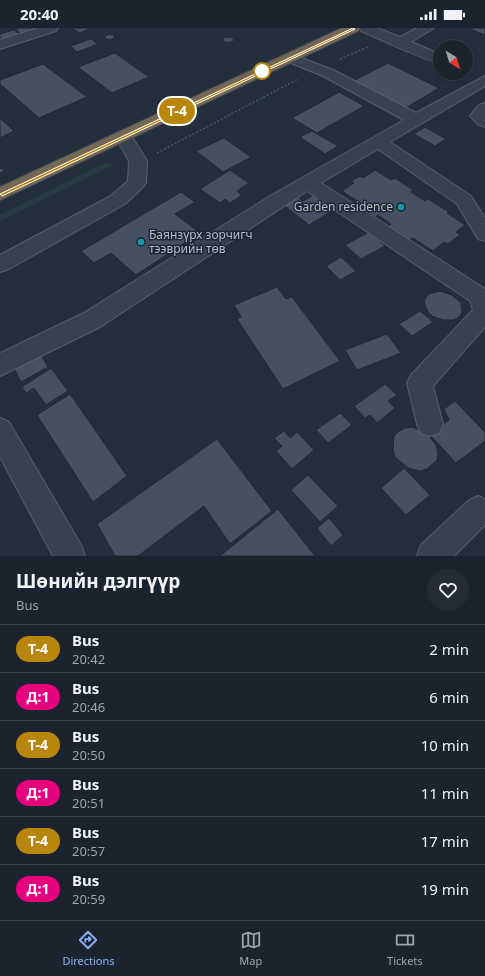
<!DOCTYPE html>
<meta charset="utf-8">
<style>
:root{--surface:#1b232e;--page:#242b36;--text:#f1f3f6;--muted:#a0a4aa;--line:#39404a;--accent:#8ab4f8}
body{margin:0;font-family:"Noto Sans",sans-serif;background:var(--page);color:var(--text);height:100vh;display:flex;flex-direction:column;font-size:15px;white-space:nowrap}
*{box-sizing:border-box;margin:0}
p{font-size:13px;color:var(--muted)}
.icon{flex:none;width:22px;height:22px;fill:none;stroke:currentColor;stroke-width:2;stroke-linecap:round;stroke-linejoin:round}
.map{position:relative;height:528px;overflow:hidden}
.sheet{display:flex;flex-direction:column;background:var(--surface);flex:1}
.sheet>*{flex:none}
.badge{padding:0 8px;border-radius:13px;font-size:14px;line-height:26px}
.needle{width:26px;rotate:142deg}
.tools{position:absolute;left:433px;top:12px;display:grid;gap:8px}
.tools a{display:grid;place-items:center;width:40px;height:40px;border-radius:50%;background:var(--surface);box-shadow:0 2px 10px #0003,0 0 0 1px var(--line);font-size:20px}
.map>.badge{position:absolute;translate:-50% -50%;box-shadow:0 0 0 2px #fff}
.round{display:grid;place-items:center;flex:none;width:42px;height:42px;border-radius:21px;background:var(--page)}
.overview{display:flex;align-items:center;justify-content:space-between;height:68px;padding:0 16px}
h1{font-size:19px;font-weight:700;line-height:30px}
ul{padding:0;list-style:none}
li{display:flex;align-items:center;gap:12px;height:48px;padding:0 16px;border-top:1px solid var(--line)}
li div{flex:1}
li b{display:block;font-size:15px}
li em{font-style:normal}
li .badge{min-width:44px;font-weight:700;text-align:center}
.status{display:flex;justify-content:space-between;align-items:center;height:28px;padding:0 20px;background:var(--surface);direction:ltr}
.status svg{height:11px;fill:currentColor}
.tabs{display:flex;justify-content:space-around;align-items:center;height:56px;border-top:1px solid var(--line);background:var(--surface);font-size:11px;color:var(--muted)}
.tabs a{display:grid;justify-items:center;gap:2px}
.tabs .active{color:var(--accent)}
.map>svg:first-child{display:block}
</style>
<div class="status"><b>20:40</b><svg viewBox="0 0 49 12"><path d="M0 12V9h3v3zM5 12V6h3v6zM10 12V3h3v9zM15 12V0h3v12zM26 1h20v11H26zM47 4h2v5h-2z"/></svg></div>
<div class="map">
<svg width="485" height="528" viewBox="0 0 485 528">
<rect width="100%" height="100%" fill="#242f3e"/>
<!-- green -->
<path fill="#263c3f" d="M105 135 115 136 0 193V187Z"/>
<!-- building -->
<g fill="#455162" stroke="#1f2835">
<path d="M20 0H39L21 6 16 1Z"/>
<path d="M72 0H89L90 1 79 5Z"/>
<path d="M467 0H485V7Z"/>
<path d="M14 2 19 6 0 12V6Z"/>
<path d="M108 6 113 7 115 9 110 12 104 10Z"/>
<path d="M226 9 233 10 234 13 228 15 223 13V10Z"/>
<path d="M91 11 98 16 77 24 70 18Z"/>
<path d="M115 25 149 49 112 65 78 39Z"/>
<path d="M388 35 439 60 404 81 353 53Z"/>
<path d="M43 36 87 69 39 90 0 56V52Z"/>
<path d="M339 64 364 78 317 105 292 90Z"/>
<path d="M0 90 14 103 0 110Z"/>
<path d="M425 99 446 111 435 118 414 106Z"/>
<path d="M312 103 338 118 325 126 300 109Z"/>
<path d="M224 110 251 129 223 144 196 123Z"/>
<path d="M230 142 249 155 237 163 242 167 230 175 225 171 220 175 200 161Z"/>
<path d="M375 142 391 152 395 150 413 162 411 164 425 173 428 171 449 184 447 185 465 197 456 204 460 207 448 216 444 214 433 223 413 210 409 212 388 198 391 196 378 187 375 189 354 175 357 173 342 163 354 155 351 153 360 148 363 150Z"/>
<path d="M181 164 195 174 175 186 200 205 136 247 111 225 94 235 81 223Z"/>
<path d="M294 166 303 173 315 166 335 181 309 197 280 174Z"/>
<path d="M369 204 385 218 361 231 345 217Z"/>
<path d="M341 229 356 243 340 252 326 238Z"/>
<path d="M277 259 286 271 292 269 340 333 283 361 237 291 241 289 234 277Z"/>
<path d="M440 263 452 267 461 275 462 285 459 289 454 292H443L432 288 428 284 424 274 426 269 429 266Z"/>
<path d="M420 283 433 294 412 308 399 296Z"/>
<path d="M387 306 401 325 357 342 345 322Z"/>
<path d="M40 324 48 339 21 354 13 338Z"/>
<path d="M51 340 68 363 46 377 34 360 26 365 22 359Z"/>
<path d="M385 356 397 367 388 373 395 380 377 395 370 387 365 390 354 378Z"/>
<path d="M70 366 127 448 93 474 37 387Z"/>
<path d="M455 373 485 404V413L456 435 429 406 449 392 444 381Z"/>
<path d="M340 385 352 397 328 415 316 402Z"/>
<path d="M412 399 427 405 436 417 438 425 437 432 427 441 420 443 408 440 395 429 393 422 394 408 399 403 405 400Z"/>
<path d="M284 403 290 410 297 404 314 422 292 441 276 423 282 418 274 410Z"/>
<path d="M217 411 272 483 230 516 204 478 138 528H115L97 496Z"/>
<path d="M404 440 430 467 406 487 381 460Z"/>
<path d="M308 447 338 478 320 494 291 462Z"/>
<path d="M278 481 315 528H220Z"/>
<path d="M329 490 343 507 331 518 317 500Z"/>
</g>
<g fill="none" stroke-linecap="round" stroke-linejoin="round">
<defs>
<g id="minor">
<path d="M38 0H58L56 3 0 21V12Z"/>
<path d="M359 0H377L400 9 417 0H434L411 14 440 26V34C430 36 374 8 361 3Z"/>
<path d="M291 26 333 42 416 85 485 48V58L390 114 471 168 485 190V213L478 211 457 176 378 121 321 155 485 261V299L433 358 443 396 439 405 430 408 421 405 417 396 407 355 411 347 473 282 470 273 307 163 100 299 0 348V325L84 285 270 168 404 92 323 48 286 33 284 30 286 27Z"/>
<path d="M485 75V99L479 97 470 88 479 77Z"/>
<path d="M123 103 129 104 147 133 146 155 143 159 125 176 7 242 0 244V227L111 168 128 153 129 133 115 108 117 104Z"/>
<path d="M0 390 9 394 81 517 85 528H53L0 429Z"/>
<path d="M478 468 485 471V497L454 528H417L421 517 468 473Z"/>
</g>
<path id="highway" d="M342 0H360L358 3 0 172V159Z"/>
</defs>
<!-- minor casing -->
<use href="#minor" stroke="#565f6c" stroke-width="2"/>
<!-- highway casing -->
<use href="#highway" stroke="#434c59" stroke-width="2"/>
<!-- path-far1 -->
<g stroke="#44595c" stroke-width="1.5" stroke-dasharray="2 2" stroke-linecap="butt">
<path d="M340 31 368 19"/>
<path d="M157 125 298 51"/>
</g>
<!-- path -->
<path stroke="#44595c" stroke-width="2.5" stroke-dasharray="3 3" stroke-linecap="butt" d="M0 143 5 141"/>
<!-- minor -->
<use href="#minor" fill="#38414e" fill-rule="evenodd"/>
<!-- highway -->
<use href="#highway" fill="#746855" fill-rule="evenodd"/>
</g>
<!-- line -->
<path fill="#b8860b" stroke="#fff" d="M353 0 355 1 2 168 0 166Z"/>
<!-- markers -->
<circle fill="#fff" stroke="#b8860b" stroke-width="2" cx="262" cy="43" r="8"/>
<g fill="#0f9aa8" stroke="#1d2633" stroke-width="1.5">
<circle cx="401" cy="179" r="4"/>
<circle cx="141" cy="214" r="4"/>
</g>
<g text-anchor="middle" stroke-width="3" stroke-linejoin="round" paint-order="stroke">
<!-- poi labels -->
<g font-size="12" fill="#b4bcc9" stroke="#1d2633" text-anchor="end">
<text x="393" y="183">Garden residence</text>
<text x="149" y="211" text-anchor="start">Баянзүрх зорчигч<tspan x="149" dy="14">тээврийн төв</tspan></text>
</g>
</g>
</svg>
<div class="tools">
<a><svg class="needle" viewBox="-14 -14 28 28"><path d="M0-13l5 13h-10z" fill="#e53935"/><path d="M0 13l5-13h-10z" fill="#a0a4aa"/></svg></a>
</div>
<b class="badge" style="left:177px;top:83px;background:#b8860b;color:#fff">Т-4</b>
</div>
<section class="sheet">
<div class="overview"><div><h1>Шөнийн дэлгүүр</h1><p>Bus</p></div><a class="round"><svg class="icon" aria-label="heart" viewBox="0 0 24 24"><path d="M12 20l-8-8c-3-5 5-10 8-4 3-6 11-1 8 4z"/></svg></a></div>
<ul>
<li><span class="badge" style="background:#b8860b;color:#fff">Т-4</span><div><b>Bus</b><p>20:42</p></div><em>2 min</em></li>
<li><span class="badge" style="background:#e6007e;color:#fff">Д:1</span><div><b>Bus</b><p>20:46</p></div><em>6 min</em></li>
<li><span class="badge" style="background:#b8860b;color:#fff">Т-4</span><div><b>Bus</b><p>20:50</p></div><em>10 min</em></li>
<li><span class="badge" style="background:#e6007e;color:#fff">Д:1</span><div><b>Bus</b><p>20:51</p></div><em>11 min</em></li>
<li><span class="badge" style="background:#b8860b;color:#fff">Т-4</span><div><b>Bus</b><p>20:57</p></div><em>17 min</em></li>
<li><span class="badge" style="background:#e6007e;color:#fff">Д:1</span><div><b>Bus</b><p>20:59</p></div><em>19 min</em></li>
</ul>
</section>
<nav class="tabs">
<a class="active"><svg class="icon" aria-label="directions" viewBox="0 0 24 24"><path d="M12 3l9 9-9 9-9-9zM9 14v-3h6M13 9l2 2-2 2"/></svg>Directions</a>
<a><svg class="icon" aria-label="map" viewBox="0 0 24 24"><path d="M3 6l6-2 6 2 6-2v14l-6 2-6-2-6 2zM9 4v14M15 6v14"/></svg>Map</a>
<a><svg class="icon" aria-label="tickets" viewBox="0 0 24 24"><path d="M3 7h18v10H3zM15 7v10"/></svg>Tickets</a>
</nav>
